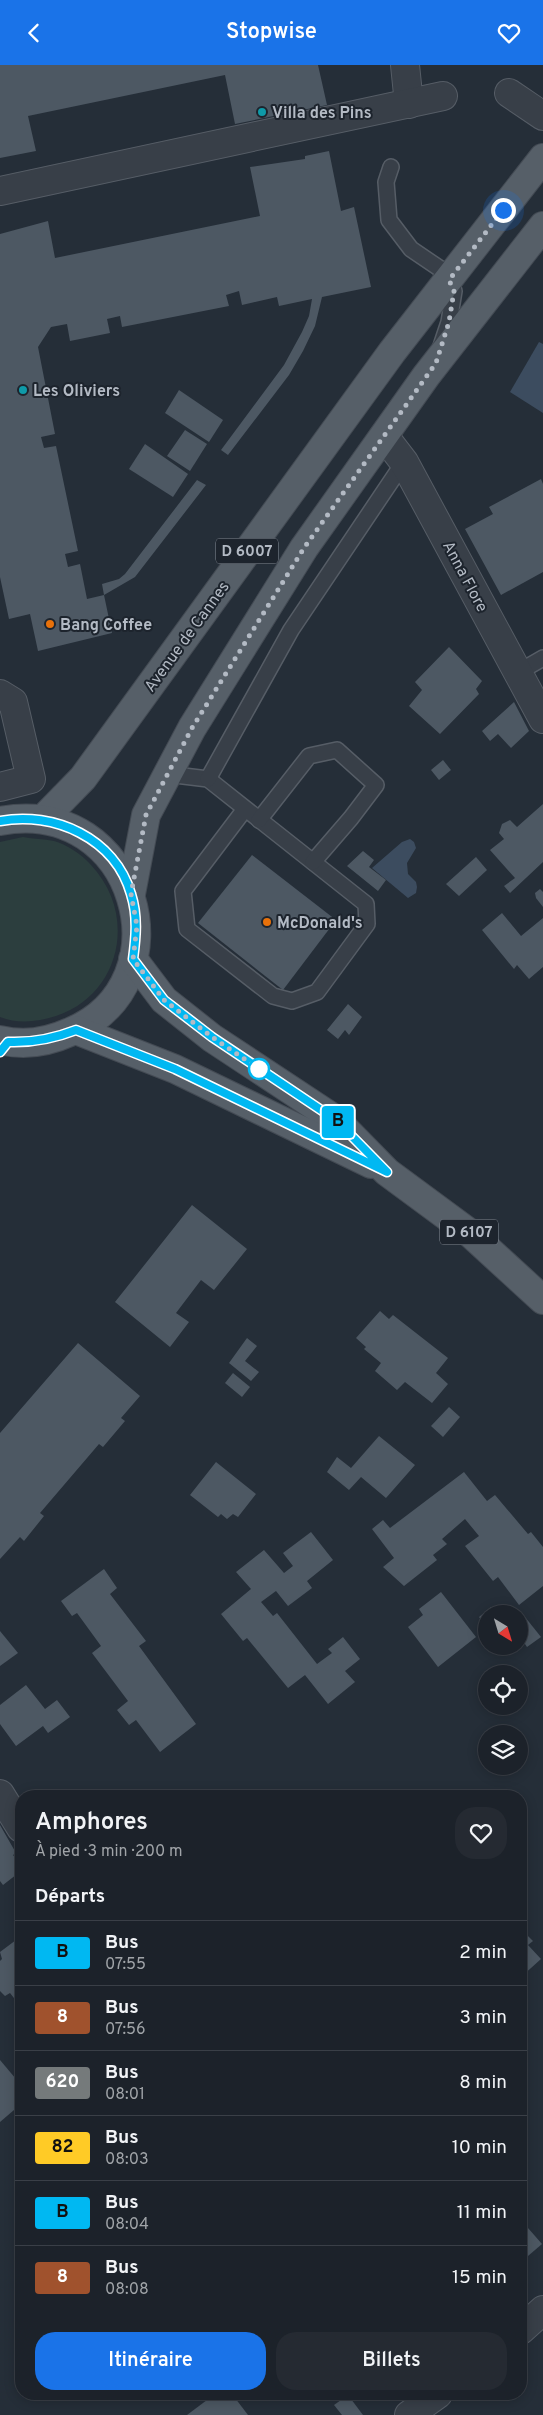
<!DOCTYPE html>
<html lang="fr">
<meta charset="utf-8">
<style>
:root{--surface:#1c222a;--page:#252a32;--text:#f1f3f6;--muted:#a0a4a8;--line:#3a3f47;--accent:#1a73e8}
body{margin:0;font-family:Overpass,sans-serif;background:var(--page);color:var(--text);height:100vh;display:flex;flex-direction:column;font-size:19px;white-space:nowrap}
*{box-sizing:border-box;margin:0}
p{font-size:16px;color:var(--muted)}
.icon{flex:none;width:28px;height:28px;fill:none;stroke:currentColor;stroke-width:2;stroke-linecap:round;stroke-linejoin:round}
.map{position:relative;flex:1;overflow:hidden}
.drawer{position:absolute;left:15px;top:1725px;width:512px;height:610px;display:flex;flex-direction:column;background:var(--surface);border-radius:20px;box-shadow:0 2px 12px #0003,0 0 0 1px var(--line)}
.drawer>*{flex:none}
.badge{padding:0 10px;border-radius:4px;font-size:18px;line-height:32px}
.needle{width:32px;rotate:142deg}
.buttons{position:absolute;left:478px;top:1540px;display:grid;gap:10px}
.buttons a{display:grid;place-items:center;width:50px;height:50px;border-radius:50%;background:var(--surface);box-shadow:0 2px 12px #0003,0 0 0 1px var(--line);font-size:25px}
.you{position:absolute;width:25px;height:25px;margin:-12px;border:4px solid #fff;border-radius:50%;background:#1a73e8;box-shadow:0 0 0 8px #1a73e833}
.map>.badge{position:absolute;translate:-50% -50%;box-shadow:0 0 0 2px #fff}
h2{padding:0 20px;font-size:19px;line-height:45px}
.round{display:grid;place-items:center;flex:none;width:52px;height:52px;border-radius:20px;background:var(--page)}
.headline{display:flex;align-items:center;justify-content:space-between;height:85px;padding:0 20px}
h1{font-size:24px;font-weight:600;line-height:38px}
.cta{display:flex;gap:10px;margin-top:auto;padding:10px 20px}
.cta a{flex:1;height:58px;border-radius:20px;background:var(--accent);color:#fff;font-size:20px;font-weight:600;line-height:58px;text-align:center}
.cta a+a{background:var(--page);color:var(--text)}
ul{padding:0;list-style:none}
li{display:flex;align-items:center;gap:15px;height:65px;padding:0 20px;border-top:1px solid var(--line)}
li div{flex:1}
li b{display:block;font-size:19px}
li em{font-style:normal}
li .badge{min-width:55px;font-weight:700;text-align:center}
header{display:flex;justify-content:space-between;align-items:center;height:65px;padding:0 20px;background:var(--accent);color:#fff;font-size:22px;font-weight:600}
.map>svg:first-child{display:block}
</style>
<header><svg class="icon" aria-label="back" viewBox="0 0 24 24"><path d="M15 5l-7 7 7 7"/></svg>Stopwise<svg class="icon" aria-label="heart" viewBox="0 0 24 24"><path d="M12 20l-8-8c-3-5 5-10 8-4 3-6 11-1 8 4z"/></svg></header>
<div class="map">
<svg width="543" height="2350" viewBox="0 0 543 2350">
<rect width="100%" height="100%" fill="#252e38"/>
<!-- green -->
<path fill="#2c3e3e" d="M23 772C33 774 44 774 54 776 68 780 82 790 91 800 138 850 121 929 56 951 37 957 18 959 0 952V777Z"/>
<!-- water -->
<g fill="#3c4c5f">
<path d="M539 277 543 279V348L510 327Z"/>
<path d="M410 774 414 777 416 783 407 798 408 809 416 817 417 822 416 828 408 833 372 803 402 777Z"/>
</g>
<!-- building -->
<g fill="#4d5863">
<path d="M0 0H318L327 40 235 59 225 10 28 51 36 86 0 93Z"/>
<path d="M329 86 341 146 354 142 371 222 322 232 315 261 303 286 289 310 228 390 221 385 284 300 302 267 309 251 312 234 279 241 277 232 242 240 239 226 226 230 229 241 122 262 120 251 107 254 110 268 70 276 67 259 51 262 38 282 55 369 41 372 44 383 56 381 78 486 65 489 68 502 80 499 87 534 104 530 112 568 38 586 30 549 9 554 0 512V169L48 156 55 193 260 151 250 102 305 94V91Z"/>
<path d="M179 325 223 355 209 377 165 348Z"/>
<path d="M185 365 207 379 190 406 167 391Z"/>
<path d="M145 379 188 409 173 432 129 404Z"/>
<path d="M541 414 543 419V507L501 530 465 464 493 449 489 442Z"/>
<path d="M197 415 206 420 135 512 104 530 102 519 119 514 125 509Z"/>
<path d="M449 582 482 616 476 624 479 629 440 669 409 641 422 625 415 617Z"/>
<path d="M514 637 529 666 511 683 498 669 490 676 482 666Z"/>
<path d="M443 695 451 705 439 715 431 705Z"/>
<path d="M543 739V797L510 828 504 821 515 813 490 785 504 774 499 768 502 759 510 755 517 762Z"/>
<path d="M363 786 374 795 369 802 386 815 378 826 347 801Z"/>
<path d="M252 790 336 855 283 925 198 858Z"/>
<path d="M476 792 487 805 459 831 446 819Z"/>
<path d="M540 824 543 827V842L536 833 535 828Z"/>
<path d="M502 848 521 871 543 853V902L529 914 517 900 514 904 482 865Z"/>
<path d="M348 939 362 952 349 970 345 965 338 974 327 965Z"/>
<path d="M192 1140 247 1184 214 1225 201 1215 176 1248 189 1257 170 1282 115 1237Z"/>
<path d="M380 1246 389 1254 393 1250 448 1293 436 1308 448 1319 432 1338 405 1317 397 1325 375 1306 381 1298 364 1284 366 1282 356 1273Z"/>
<path d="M247 1273 257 1281 245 1296 259 1307 251 1316 229 1298Z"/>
<path d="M78 1278 140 1331 121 1353 125 1356 103 1382 99 1379 40 1448 44 1451 24 1476 20 1472 0 1494V1368Z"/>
<path d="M233 1308 250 1322 242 1332 225 1318Z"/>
<path d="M449 1342 460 1352 443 1372 431 1361Z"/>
<path d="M379 1371 415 1400 386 1433 361 1412 349 1425 327 1407 337 1392 351 1403Z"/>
<path d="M216 1397 256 1429 238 1452 233 1449 227 1454 221 1449 218 1452 190 1430Z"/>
<path d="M464 1407 487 1436 495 1430 528 1469 531 1467 543 1482V1521L519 1540 498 1512 493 1516 465 1481 479 1471 465 1454 442 1474 447 1479 433 1490 437 1495 404 1521 383 1502 394 1493 372 1464 383 1455 390 1463Z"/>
<path d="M311 1467 333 1495 307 1516 312 1523 288 1541 276 1526 261 1537 273 1551 277 1548 317 1599 332 1588 328 1584 343 1572 360 1594 345 1606 355 1617 328 1639 305 1610 288 1623 247 1573 243 1576 221 1549 251 1524 236 1507 264 1485 284 1508 293 1501 283 1488Z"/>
<path d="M104 1504 117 1523 110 1529 146 1576 139 1581 196 1659 160 1687 136 1655 129 1660 117 1645 128 1636 92 1588 101 1581 77 1548 72 1551 61 1536Z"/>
<path d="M441 1527 476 1572 438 1602 408 1562 423 1550 419 1544Z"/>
<path d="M491 1542 496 1549H486V1561L479 1552Z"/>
<path d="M525 1552 541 1572 527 1582 519 1570V1557Z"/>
<path d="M0 1566 18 1588 0 1601Z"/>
<path d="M26 1620 45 1644 57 1635 70 1652 48 1668 43 1661 16 1681 0 1659V1640Z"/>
<path d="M0 1760 16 1788 13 1790 21 1800V1806L3 1820 0 1816Z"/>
<path d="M521 1864 533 1876 528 1880 541 1894 521 1912Z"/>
<path d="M20 1872 21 1874V1942L10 1928 5 1931 0 1926V1896L2 1894 0 1887Z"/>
<path d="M0 1995 21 2020V2039L0 2057Z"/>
<path d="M521 2155 542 2179 521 2197Z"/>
<path d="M21 2214V2227L15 2218Z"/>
<path d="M215 2329H232L248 2350H187Z"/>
<path d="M348 2330 363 2350H342L334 2340Z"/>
</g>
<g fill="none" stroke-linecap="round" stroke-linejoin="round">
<defs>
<g id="lane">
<path d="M391 102 386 117 389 155 411 184 439 203 454 226 449 257 441 281"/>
<path d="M517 608 543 593"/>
<path d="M167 709 208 714 366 839 367 859 317 927 292 936 273 931 187 864 183 826 245 744"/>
<path d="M208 714 291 565 404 397"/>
<path d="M259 755 309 691 337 685 376 720 351 753 313 797"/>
</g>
<g id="street">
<path d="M405 0 409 39"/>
<path d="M509 28 543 51"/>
<path d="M0 126 443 31"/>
<path d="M384 371 404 397 543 654"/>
<path d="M0 629 13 637 31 714 0 722"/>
<path d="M0 1729 21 1763"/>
<path d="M521 2265 543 2245"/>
<path d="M409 2350 438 2329"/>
</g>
<g id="primary">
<path d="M43 754 83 713 392 287 543 93"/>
<path d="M0 756C137 730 189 918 70 967 48 977 24 981 0 975"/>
<path d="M131 829 146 750 192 663 304 483 426 311 543 161"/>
<path d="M133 894 164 935 212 973 336 1055 387 1107 471 1169 543 1235"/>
<path d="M76 965 175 1004 371 1099"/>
</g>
</defs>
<!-- lane casing -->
<use href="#lane" stroke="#565d66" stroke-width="18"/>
<!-- street casing -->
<use href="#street" stroke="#565d66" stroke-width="30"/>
<!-- primary casing -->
<use href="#primary" stroke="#444b54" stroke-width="30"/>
<!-- lane -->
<use href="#lane" stroke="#383f48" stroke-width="15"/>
<!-- street -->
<use href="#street" stroke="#383f48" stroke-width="28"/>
<!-- primary -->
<use href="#primary" stroke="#565f68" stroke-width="28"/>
</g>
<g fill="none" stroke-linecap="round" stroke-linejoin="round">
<defs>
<path id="line" d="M0 756C54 746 115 773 131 829 138 851 136 872 133 894L164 935 212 972 336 1055 387 1107 175 1004 76 965C53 974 33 978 8 977L0 987"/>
</defs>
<!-- line casing -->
<use href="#line" stroke="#fff" stroke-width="11"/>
<!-- line -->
<use href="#line" stroke="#00b8f2" stroke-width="8"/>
<!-- walk -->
<path stroke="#b3bac4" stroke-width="5" stroke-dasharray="0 9" d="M259 1004 212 972 164 935 133 894 137 861 131 829 146 750 192 663 304 483 436 298 449 257 454 226 449 215 503 145"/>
</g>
<!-- markers -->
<g fill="#0f9aa8" stroke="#1d242d" stroke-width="2">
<circle cx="262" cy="47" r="5"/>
<circle cx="23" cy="325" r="5"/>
</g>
<g fill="#e8710a" stroke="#1d242d" stroke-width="2">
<circle cx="50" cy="559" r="5"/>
<circle cx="267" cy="857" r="5"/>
</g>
<circle fill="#fff" stroke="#00b8f2" stroke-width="2.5" cx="259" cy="1004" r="10"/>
<g text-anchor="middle" stroke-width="4" stroke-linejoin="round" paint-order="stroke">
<!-- shield labels -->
<g fill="#1d242d" stroke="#868d97" stroke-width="1">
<rect x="216" y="473.5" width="62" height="25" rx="4"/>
<rect x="440" y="1154.5" width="58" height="25" rx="4"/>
</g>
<g font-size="15" font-weight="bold" fill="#b3bac4">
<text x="247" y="491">D 6007</text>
<text x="469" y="1172">D 6107</text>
</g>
<!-- poi labels -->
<g font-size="16" font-weight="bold" fill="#b3bac4" stroke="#1d242d" text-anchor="start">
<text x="272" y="53">Villa des Pins</text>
<text x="33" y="331">Les Oliviers</text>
<text x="60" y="565">Bang Coffee</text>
<text x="277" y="863">McDonald's</text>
</g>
<!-- street labels -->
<g font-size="16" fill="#b3bac4" stroke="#1d242d">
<text transform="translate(466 511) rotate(62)" y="6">Anna Flore</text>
<text transform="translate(186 571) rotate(-54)" y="6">Avenue de Cannes</text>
</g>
</g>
</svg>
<div class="buttons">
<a><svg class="needle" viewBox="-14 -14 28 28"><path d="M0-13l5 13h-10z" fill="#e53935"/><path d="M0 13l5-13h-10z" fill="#a0a4a8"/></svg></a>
<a><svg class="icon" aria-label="locate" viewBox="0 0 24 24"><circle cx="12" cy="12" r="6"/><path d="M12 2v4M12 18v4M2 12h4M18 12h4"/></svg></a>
<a><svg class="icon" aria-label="layers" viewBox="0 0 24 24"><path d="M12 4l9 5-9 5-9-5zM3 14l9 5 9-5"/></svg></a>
</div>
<div class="you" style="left:503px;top:145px"></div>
<b class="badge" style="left:338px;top:1057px;background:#00b8f2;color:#111">B</b>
<section class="drawer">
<div class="headline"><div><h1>Amphores</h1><p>À pied · 3 min · 200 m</p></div><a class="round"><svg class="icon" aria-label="heart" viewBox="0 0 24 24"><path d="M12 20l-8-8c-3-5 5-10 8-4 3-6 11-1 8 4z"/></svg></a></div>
<h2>Départs</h2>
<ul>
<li><span class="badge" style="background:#00b8f2;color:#111">B</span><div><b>Bus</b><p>07:55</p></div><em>2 min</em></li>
<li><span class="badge" style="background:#a0522d;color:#fff">8</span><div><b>Bus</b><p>07:56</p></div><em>3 min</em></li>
<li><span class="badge" style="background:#757a7b;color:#fff">620</span><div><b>Bus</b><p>08:01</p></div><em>8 min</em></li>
<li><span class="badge" style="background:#ffcb26;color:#111">82</span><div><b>Bus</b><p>08:03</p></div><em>10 min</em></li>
<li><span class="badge" style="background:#00b8f2;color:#111">B</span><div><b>Bus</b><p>08:04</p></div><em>11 min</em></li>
<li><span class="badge" style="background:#a0522d;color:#fff">8</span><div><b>Bus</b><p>08:08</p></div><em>15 min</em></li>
</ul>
<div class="cta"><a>Itinéraire</a><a>Billets</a></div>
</section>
</div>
